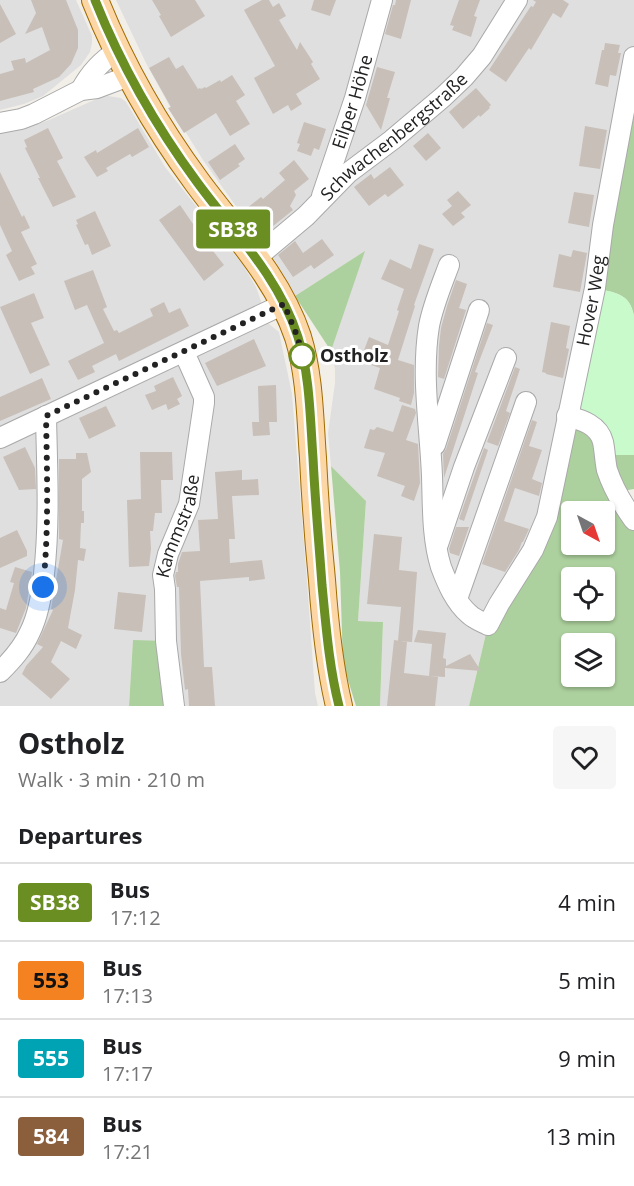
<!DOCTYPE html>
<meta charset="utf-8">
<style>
:root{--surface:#fff;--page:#f6f6f6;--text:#202124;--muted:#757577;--line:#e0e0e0}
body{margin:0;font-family:"Open Sans",sans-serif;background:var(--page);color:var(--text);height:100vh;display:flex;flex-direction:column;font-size:22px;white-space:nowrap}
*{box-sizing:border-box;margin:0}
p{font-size:20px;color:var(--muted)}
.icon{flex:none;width:33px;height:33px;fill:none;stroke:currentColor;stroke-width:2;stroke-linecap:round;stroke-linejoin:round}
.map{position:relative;height:706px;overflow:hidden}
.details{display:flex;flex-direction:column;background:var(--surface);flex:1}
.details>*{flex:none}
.badge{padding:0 12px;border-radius:4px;font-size:21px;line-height:39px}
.needle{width:39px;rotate:140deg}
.tools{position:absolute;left:561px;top:501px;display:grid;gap:12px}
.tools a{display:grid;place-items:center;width:54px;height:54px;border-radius:6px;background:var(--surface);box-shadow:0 2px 4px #0004;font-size:30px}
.you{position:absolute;width:30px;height:30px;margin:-15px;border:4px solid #fff;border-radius:50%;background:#1a73e8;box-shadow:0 0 0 9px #1a73e833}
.map>.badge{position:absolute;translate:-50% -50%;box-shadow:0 0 0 3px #fff}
h2{padding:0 18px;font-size:22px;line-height:54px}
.round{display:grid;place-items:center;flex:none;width:63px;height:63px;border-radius:6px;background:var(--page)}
.overview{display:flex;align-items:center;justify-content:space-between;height:102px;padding:0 18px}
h1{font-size:28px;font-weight:700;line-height:45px}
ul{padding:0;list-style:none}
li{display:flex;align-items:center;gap:18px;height:78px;padding:0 18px;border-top:2px solid var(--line)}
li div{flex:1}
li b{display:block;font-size:22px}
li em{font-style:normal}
li .badge{min-width:66px;font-weight:700;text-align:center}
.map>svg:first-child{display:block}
</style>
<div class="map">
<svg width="634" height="706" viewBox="0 0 634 706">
<rect width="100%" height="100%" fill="#f2efe9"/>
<!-- residential -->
<g fill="#e0dfdf">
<path d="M0 0H76L92 36V43L90 52 81 65 43 96 24 104 0 110Z"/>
<path d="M116 0H634V57L553 486 488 625 469 706H380L383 622 358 621 366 501 331 466 328 433 335 383V369L331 351 364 252 295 296 275 261 203 160 170 107 146 63Z"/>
<path d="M108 96 121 98 126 102 165 167 243 265 256 287 269 324 279 332 292 394 307 581 315 693 318 706H174L133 640 129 706H0V133L29 127 49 120 101 97Z"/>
</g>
<!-- forest -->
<g fill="#add19e" fill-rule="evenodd">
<path d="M634 57V316C630 293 615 293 595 288Z"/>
<path d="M365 251 331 351 295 296Z"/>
<path d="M567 416 585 421 605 455H634V489L617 492 634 520V706H469L488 625 533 550ZM572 512H604V544H572ZM572 578H604V610H572ZM572 644H604V676H572Z"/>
<path d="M331 466 366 501 358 621 383 622 380 706H356L343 664 340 572Z"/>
<path d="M133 640 166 641 174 706H129Z"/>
</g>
<!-- park -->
<path fill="#c8facc" d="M595 288C615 293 630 293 634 316V455H605L603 440 568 416Z"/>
<!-- building -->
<g fill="#c7bfb8">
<path d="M31 0H66L78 30V48L71 64 59 77 33 89 34 92 0 101V74L14 70 11 61 25 58 26 63 50 50 42 27 25 34 36 13Z"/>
<path d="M152 0H195L205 16 171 37 159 16 161 15Z"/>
<path d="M262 0H269L273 7 279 3 286 16 279 20 297 50 300 42 313 62 311 64 320 79 296 94 302 104 291 111 288 105 273 114 254 78 275 66 244 10Z"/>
<path d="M314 0H336L330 16 311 10Z"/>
<path d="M396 0H411L401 39 385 34 393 5H395Z"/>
<path d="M459 0H480L474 16 477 17 471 37 452 30 454 26 450 25Z"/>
<path d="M533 0H563L569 4 561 18 553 13 531 50 529 48 506 82 489 70 531 6 533 7 536 2Z"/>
<path d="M0 4 16 34 0 43Z"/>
<path d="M605 43 620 45 618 53H621L616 76 610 75 608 87 595 84 602 50H604Z"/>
<path d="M169 57 176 69 183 65 198 89 200 88 201 89 205 87 206 88 220 80 221 82 232 75 245 95 236 101 250 124 230 136 216 113 184 133 168 108 171 107 149 68Z"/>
<path d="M377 67 395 72 387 98H390L381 130 366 105Z"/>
<path d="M476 88 491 105 489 107 490 108 480 117 479 115 463 129 449 112Z"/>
<path d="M304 122 326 129 319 150 314 148 311 156 297 151 300 144 297 143Z"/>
<path d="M585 126 607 130 600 169 579 166Z"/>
<path d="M48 128 63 158 57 161 76 197 53 207 38 178H40L25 148 27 147 24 140Z"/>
<path d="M138 128 149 147 132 157 130 154 106 168 108 171 97 177 84 157 96 150 97 153Z"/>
<path d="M428 133 441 148 426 161 413 146Z"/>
<path d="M235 144 245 159 238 164 240 166 220 180 208 162Z"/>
<path d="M294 160 309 179 294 191 296 195 290 206 293 210 262 235 243 211 261 197 263 199 285 180 279 173Z"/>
<path d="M390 167 404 185 388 197 385 194 369 206 354 187 371 174 374 179Z"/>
<path d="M0 172 22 217 24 215 30 228 21 232 37 264 31 267 35 274 19 281 6 255 12 251 0 225Z"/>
<path d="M458 191 471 205 461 213 465 217 453 226 442 214 452 206 447 200Z"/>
<path d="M574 192 594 195 589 227 568 223Z"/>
<path d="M180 205 202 237 224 265 204 281 159 220Z"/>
<path d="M95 211 111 246 92 255 88 244 85 245 76 225 78 224 76 220Z"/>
<path d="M322 239 334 255 314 269 311 265 293 277 278 255 295 241 303 253Z"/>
<path d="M419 244 434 249 414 305 415 306 398 360 414 365V393L411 405 399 401 400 398 374 389 380 368 360 361 369 337 388 345 399 311 397 310 404 289 381 279 390 259 411 269Z"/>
<path d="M573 250 587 253 580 292 553 287 559 254 571 257Z"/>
<path d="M93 270 107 307 103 309 114 331 117 330 119 333 153 316 150 309 164 302 169 313 180 308 189 326 119 361 116 354 92 366 95 372 78 380 68 361 104 343 87 305 75 310 64 281Z"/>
<path d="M456 280 467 284 459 308 466 310 444 379 438 377 439 346 441 328 447 306Z"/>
<path d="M34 293 44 318 31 323 50 365 30 374 0 307Z"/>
<path d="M551 322 570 326 566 348 569 349 563 378 546 374V373L542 372Z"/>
<path d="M487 323 493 325 475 372 478 373 444 478 443 454 446 449Z"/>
<path d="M254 339 266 366 217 386 205 363Z"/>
<path d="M515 367 520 369 506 411 510 413 498 446 487 442Z"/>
<path d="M173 377 182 396 177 399 180 404 168 410 166 404 152 410 145 395 156 391 154 386Z"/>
<path d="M42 378 51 399 0 421V397Z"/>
<path d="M276 385 277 422H269L270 435 253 436 252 422H259L258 386Z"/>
<path d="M402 405 415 409 416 413 406 440 418 444 420 483 414 501 401 496 405 486 377 476 385 453 364 448 370 429 374 430 377 427 393 432Z"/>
<path d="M106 406 116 426 89 439 79 418Z"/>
<path d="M532 420 537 422 529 446 542 450 532 479 542 483 539 496 515 488 504 521 529 529 523 542H522L519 550 505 572 482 564Z"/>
<path d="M25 447 35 468 36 489 19 490 3 457Z"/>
<path d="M484 448 488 450 464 521 459 519Z"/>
<path d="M140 452H172L173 480H161L162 513H155L153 531H150L151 549 149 566 129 567 127 500 141 499Z"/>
<path d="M76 453H87L91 472 82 479V511H84V523H81L80 548 86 549 84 561 78 560 75 590 68 628 82 635 76 649 61 641 51 662 70 679 51 699 22 674 26 666 43 647 37 644 53 610 51 609 63 540 59 539V459H76Z"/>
<path d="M242 470V480L258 479 259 495 232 496 235 539H229L230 563 262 560 265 579 249 581V577L200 581 204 667H212L215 706H189L188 689 185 690 181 654 179 587H177L175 576 176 572H178V564L182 552 200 551 198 520 218 519 215 472Z"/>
<path d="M456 527H469L459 556 450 553 449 549Z"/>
<path d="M17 530 27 551V556L0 568V538Z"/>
<path d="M374 534 402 537 399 570 417 572 412 642 398 641 401 607 367 604Z"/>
<path d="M15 567 32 572 26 608 16 633 0 628V608L6 610 14 583 10 582Z"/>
<path d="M118 592 146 595 142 632 114 629Z"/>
<path d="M418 630 446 633 443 658 446 659V666L470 654 481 671 445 668V677L429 676 438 677 435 706H387L394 640 407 642 404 673 429 676 432 644 414 642Z"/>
</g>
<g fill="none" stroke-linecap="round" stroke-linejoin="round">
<defs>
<g id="minor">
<path d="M81 90C90 73 101 61 117 51"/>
<path d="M0 123 21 119 34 114 81 90 97 88 129 76"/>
<path id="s1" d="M322 196 355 98 382 0"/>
<path id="s2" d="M256 258 306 216 348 173 392 140 443 97 464 77 482 56 517 0"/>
<path id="s3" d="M449 265C442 284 433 305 429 326 421 376 430 426 432 476 433 506 432 538 441 567 447 583 455 602 469 614 474 619 482 622 488 625L499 604 533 550 547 517 595 288 603 225 634 57"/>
<path d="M567 416C582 420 599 425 603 442 605 452 605 461 607 470 613 488 623 505 634 520"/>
<path d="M0 438 284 304"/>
<path d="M435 445 479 310"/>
<path d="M438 544 464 467 506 358"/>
<path d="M457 599 526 402"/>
<path d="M0 672C12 660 23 648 30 632 39 614 42 593 44 574 50 521 47 469 46 416"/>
<path id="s4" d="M174 706 166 641 165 589 163 575 168 554 189 504 204 403V397L184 352"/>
</g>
<path id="major" d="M95 0C121 65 155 125 197 182 233 231 278 277 298 337 310 376 310 418 313 458 315 499 318 540 322 580 325 623 329 664 339 706"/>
</defs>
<!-- minor casing -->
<use href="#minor" stroke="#a9a9a9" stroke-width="22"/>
<!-- major casing -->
<use href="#major" stroke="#a06b00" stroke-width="28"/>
<!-- minor -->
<use href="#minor" stroke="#fff" stroke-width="20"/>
<!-- major -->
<use href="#major" stroke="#fcd6a4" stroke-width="26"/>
</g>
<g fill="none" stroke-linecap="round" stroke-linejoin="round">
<defs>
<path id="line" d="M95 0C121 65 155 125 197 182 233 231 279 277 298 337 310 376 310 417 313 458 315 500 319 543 322 585 326 626 329 666 339 706"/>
</defs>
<!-- line casing -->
<use href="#line" stroke="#fff" stroke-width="14"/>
<!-- line -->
<use href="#line" stroke="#6b8e23" stroke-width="9"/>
<!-- walk -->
<path stroke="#222" stroke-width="6" stroke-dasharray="0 10.8" d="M43 587C49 530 47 474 46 416L284 304 298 338 302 356"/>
</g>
<!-- markers -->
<circle fill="#fff" stroke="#6b8e23" stroke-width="3" cx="302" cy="356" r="12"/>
<g text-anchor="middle" stroke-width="6" stroke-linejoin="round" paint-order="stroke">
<!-- street labels -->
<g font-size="18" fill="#222" stroke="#fff">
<text dy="6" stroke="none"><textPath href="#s1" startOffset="99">Eilper Höhe</textPath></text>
<text dy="6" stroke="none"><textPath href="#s2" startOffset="184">Schwachenbergstraße</textPath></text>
<text dy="6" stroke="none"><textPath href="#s3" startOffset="728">Hover Weg</textPath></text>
<text dy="6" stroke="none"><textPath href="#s4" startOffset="183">Kammstraße</textPath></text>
</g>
<!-- stop labels -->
<g font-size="18" font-weight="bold" fill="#222" stroke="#fff" text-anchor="start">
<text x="320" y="362">Ostholz</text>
</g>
</g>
</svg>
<div class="tools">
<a><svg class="needle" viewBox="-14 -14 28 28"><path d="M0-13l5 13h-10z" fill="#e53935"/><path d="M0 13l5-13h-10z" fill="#757577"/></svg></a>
<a><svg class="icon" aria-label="locate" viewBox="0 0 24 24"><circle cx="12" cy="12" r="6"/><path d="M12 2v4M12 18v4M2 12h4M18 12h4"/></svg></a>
<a><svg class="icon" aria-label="layers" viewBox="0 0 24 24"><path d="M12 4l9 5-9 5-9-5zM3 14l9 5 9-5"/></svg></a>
</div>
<div class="you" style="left:43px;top:587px"></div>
<b class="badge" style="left:233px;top:229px;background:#6b8e23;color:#fff">SB38</b>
</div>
<section class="details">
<div class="overview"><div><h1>Ostholz</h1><p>Walk · 3 min · 210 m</p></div><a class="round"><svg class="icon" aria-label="heart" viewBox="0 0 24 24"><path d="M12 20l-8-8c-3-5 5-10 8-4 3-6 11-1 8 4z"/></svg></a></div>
<h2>Departures</h2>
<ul>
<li><span class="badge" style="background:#6b8e23;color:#fff">SB38</span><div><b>Bus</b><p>17:12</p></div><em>4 min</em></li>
<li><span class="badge" style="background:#f58220;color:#111">553</span><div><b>Bus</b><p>17:13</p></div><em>5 min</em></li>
<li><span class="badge" style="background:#00a3b4;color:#fff">555</span><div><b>Bus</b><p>17:17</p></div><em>9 min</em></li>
<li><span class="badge" style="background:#8b5e3c;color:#fff">584</span><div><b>Bus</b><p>17:21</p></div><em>13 min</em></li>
</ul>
</section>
